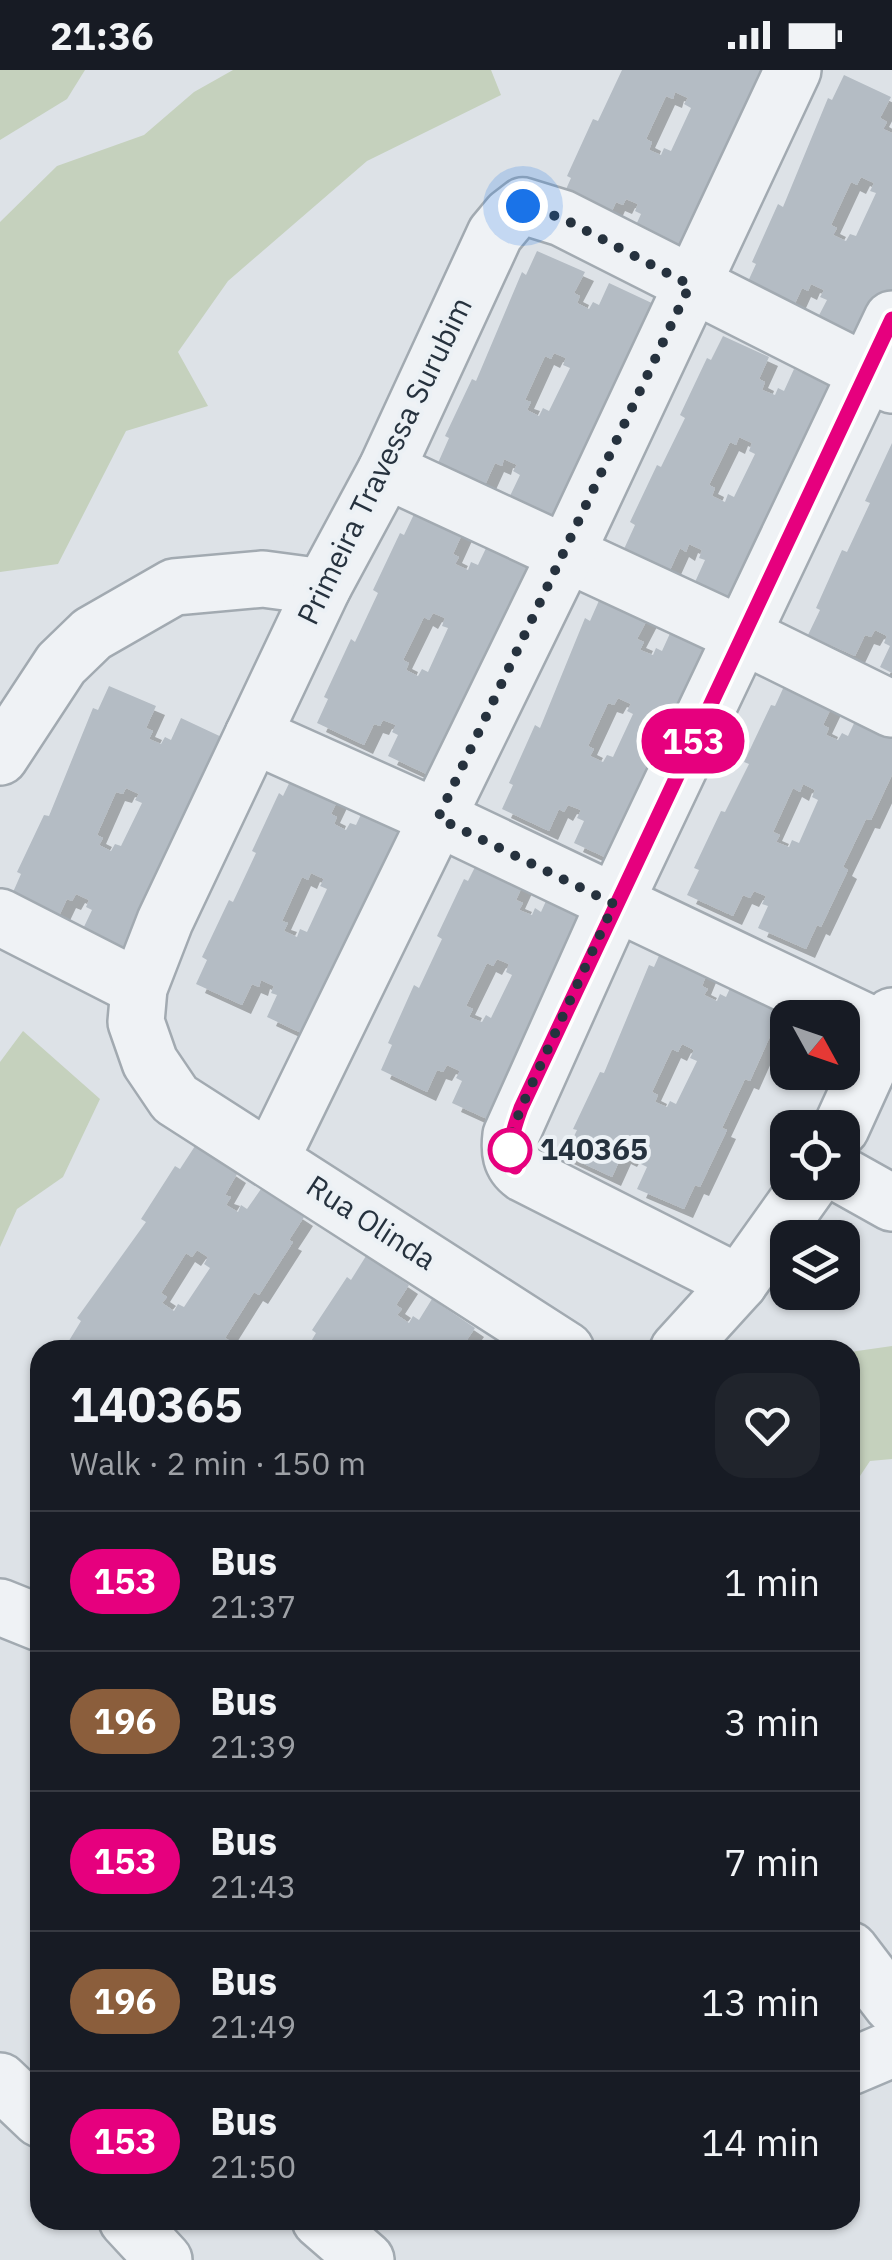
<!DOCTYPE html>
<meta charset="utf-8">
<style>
:root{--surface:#171b24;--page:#20242c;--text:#f1f3f6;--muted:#9ea1a6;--line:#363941}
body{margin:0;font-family:"IBM Plex Sans",sans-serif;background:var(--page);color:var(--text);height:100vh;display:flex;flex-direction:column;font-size:38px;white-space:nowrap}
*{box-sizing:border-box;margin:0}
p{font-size:32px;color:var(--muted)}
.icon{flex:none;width:55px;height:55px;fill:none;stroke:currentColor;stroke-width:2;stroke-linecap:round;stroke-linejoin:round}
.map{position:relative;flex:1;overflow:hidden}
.panel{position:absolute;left:30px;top:1270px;width:830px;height:890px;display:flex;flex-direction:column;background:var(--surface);border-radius:30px;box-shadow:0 2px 8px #0004}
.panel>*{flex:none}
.badge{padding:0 20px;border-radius:32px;font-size:35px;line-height:65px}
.needle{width:65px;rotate:130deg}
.tools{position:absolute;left:770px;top:930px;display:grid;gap:20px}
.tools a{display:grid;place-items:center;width:90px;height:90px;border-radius:20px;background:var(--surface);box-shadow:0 2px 8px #0004;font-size:50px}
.you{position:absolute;width:50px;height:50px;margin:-25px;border:8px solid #fff;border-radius:50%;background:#1a73e8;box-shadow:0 0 0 15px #1a73e833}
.map>.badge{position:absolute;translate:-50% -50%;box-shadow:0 0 0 5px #fff}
.round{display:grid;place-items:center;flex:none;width:105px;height:105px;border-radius:30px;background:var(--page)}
.summary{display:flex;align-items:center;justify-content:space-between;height:170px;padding:0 40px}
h1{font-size:48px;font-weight:800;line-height:75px}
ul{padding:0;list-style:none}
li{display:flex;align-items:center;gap:30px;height:140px;padding:0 40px;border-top:2px solid var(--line)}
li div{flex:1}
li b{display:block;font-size:38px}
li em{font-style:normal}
li .badge{min-width:110px;font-weight:700;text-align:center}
.status{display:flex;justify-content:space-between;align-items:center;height:70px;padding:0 50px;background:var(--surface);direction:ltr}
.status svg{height:28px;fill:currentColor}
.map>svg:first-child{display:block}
</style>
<div class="status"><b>21:36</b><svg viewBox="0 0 49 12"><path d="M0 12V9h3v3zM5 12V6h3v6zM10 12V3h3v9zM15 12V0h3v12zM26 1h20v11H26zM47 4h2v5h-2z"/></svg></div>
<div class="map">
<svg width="892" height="2190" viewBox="0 0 892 2190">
<defs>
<filter id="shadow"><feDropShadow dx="9" dy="9" stdDeviation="0" flood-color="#0004"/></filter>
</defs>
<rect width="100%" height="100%" fill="#dde2e7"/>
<!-- green -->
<g fill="#c5d1bd">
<path d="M0 0H85L67 29 0 70Z"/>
<path d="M233 0H491L501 25 367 91 228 211 178 282 208 336 126 361 58 494 0 502V152L57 96 144 65 194 22Z"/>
<path d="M23 961 100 1029 63 1107 17 1139 0 1177V992Z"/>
<path d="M892 1276V1389L870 1391 850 1421V1282Z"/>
</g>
<!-- building -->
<g fill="#b4bcc4" fill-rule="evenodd" filter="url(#shadow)">
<path d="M622 0H768L678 187 631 166 641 144 635 141 638 134 626 129 623 135 616 132 606 154 560 133 571 108 567 106 593 49 598 51ZM675 22 688 28 684 34 691 38 671 81 664 78 661 85 649 80 652 72 646 69 666 26 673 29Z"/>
<path d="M844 5 891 27 880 48 887 52 883 59 892 63V222L863 273 816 251 827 230 820 227 824 220 811 214 808 221 802 218 792 240 745 218 756 194 752 192 778 134 783 137 828 28 832 30ZM861 107 874 113 870 121 876 123 856 166 850 164 846 171 833 165 837 158 831 155 851 112 857 115Z"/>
<path d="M537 181 585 202 574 223 580 226 577 233 589 239 593 232 599 235 609 213 656 235 556 448 510 426 520 405 513 401 517 395 504 389 502 396 495 393 485 415 438 393 449 368 445 366 472 309 476 311 522 202 526 205ZM554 283 566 288 563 295 570 298 549 341 543 338 539 346 527 340 531 332 525 330 545 286 551 289Z"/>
<path d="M723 266 769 287 759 309 765 312 762 320 775 325 778 318 784 321 794 299 840 320 741 534 695 512 705 490 699 488 702 480 689 474 686 482 680 478 670 500 624 479 635 455 630 452 657 395 661 397 685 348 680 345 707 288 711 290ZM739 367 752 373 749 381 755 384 734 427 728 424 725 432 712 426 715 418 709 415 730 372 736 375Z"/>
<path d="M892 373V603L880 597 890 576 884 573 887 566 875 560 871 567 865 565 855 586 808 565 820 540 816 538 842 480 847 482 870 433 865 431Z"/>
<path d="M416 440 463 462 453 484 459 487 455 494 468 500 471 492 478 495 488 474 534 495 435 708 388 686 398 665 392 662 396 655 383 650 380 656 374 654 364 675 317 653 328 629 324 627 351 569 355 572 378 523 373 520 400 463 404 465ZM433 543 445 548 442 556 448 558 428 602 422 599 418 606 406 600 409 593 403 590 424 547 429 550Z"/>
<path d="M601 526 648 548 637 569 644 572 640 580 653 585 656 578 662 581 672 559 719 581 620 794 574 773 584 751 577 748 581 740 568 735 564 742 559 739 549 761 502 739 513 715 509 713 535 655 540 658 585 548 590 551ZM618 628 631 634 627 641 633 644 613 687 607 685 603 692 590 686 594 679 588 676 608 633 614 635Z"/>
<path d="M786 612 833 634 823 655 829 658 826 665 838 670 842 663 848 666 858 645 892 660V705L871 750 866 749 855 772 843 797 848 800 821 857 817 855 806 879 758 858 768 836 762 834 766 826 754 821 750 828 743 825 733 846 687 825 699 800 694 798 721 741 725 742 749 694 744 692 771 635 775 636ZM803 714 815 720 812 727 818 730 799 773 792 770 789 777 776 772 780 765 773 762 793 718 800 722Z"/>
<path d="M109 616 156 636 146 658 153 661 149 669 161 674 165 667 171 670 181 648 228 670 128 883 82 861 92 840 86 837 89 830 76 824 72 831 67 829 57 850 10 829 21 804 17 802 44 745 49 746 93 638 98 640ZM126 718 139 724 135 730 142 733 121 776 115 774 111 781 99 775 103 768 97 765 116 722 123 724Z"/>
<path d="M295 701 341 723 331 744 337 747 334 754 346 760 350 753 356 755 366 734 412 756 314 969 267 947 277 925 271 923 274 916 261 910 259 917 252 914 242 935 196 914 207 890 202 887 229 830 233 832 256 783 252 781 279 723 283 726ZM311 803 324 809 320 816 327 819 307 862 300 859 297 867 284 861 288 853 282 851 302 807 308 810Z"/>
<path d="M480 787 526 808 516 830 523 833 519 840 532 845 535 838 541 842 551 820 598 842 498 1054 452 1033 462 1011 456 1008 460 1001 447 995 443 1002 437 1000 427 1022 381 1000 392 975 388 973 414 915 419 918 442 869 437 866 464 809 468 811ZM497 889 509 894 506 902 512 905 491 948 486 945 482 952 469 947 473 939 466 936 487 893 493 896Z"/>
<path d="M665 872 711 894 702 916 708 919 704 925 717 931 720 924 726 927 736 905 783 927 772 952 776 953 750 1011 745 1009 722 1058 727 1060 700 1117 695 1115 684 1139 637 1119 647 1097 641 1094 644 1087 632 1081 628 1088 622 1085 612 1107 565 1085 577 1060 573 1059 600 1002 604 1003 649 895 654 897ZM682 974 694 980 690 988 697 991 676 1034 670 1031 667 1037 655 1032 658 1025 652 1022 672 979 678 982Z"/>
<path d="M195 1076 237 1104 225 1125 231 1127 226 1135 238 1142 241 1135 247 1139 261 1119 304 1147 289 1170 293 1172 259 1225 254 1222 225 1268 230 1271 224 1280H77L67 1274 81 1251 77 1248 146 1152 141 1149 175 1096 180 1099ZM197 1180 208 1187 204 1194 210 1198 184 1237 178 1234 174 1241 162 1233 167 1227 161 1223 186 1183 192 1187Z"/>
<path d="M366 1186 409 1215 396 1235 402 1239 397 1245 409 1253 413 1246 419 1250 432 1229 475 1258 460 1280H306L316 1263 312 1260 347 1207 351 1210Z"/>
</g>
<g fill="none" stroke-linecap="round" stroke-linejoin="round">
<defs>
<g id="minor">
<path d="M386 400 744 566 892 639"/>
<path d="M253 665 438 748 885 961"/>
<path d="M0 687 61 594 92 564 174 517 263 509 323 517"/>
<path d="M0 847 139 918"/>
<path d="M271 1089 567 482 793 0"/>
<path d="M842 1105 892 1133"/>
<path d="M739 1213 524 1104C510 1094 509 1081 511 1065L614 835 892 249"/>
<path d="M566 1280 175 1029 150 992 136 952 139 918 165 851 323 517 386 400 495 164 510 146 523 136 562 148 892 315"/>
<path d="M850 1880 892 1935"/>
<path d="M850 1997 892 1979"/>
<path d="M0 2011 40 2049"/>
<path d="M127 2150 164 2190"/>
<path d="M320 2150 366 2190"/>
</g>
<g id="tertiary">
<path d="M841 1058 892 946"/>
<path d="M678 1280 739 1213 811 1112"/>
<path d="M0 1537 40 1553"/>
</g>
</defs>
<!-- minor casing -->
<use href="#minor" stroke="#a2aab1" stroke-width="60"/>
<!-- tertiary casing -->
<use href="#tertiary" stroke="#a2aab1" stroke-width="60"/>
<!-- minor -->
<use href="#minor" stroke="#eff2f5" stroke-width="55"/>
<!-- tertiary -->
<use href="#tertiary" stroke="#eff2f5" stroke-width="55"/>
</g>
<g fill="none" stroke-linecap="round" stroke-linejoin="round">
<defs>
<path id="line" d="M515 1097C508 1074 513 1060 521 1038L892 249"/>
</defs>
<!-- line casing -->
<use href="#line" stroke="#fff" stroke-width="22"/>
<!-- line -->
<use href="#line" stroke="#e6007e" stroke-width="15"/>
<!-- walk -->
<path stroke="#26323e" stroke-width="10" stroke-dasharray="0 18" d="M510 1080 511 1065 521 1038 614 834 438 748 690 215 562 148 523 136"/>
</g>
<!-- markers -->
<circle fill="#fff" stroke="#e6007e" stroke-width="5" cx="510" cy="1080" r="20"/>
<g text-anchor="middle" stroke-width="8" stroke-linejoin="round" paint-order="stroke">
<!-- street labels -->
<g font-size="30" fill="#26323e" stroke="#ecf1f5">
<text transform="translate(385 391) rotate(-64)" y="10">Primeira Travessa Surubim</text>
<text transform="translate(371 1153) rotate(33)" y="10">Rua Olinda</text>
</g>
<!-- stop labels -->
<g font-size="30" font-weight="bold" fill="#26323e" stroke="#ecf1f5" text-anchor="start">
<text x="540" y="1090">140365</text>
</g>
</g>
</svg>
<div class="tools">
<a><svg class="needle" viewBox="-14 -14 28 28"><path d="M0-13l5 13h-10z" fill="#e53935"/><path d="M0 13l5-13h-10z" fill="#9ea1a6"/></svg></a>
<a><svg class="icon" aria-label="locate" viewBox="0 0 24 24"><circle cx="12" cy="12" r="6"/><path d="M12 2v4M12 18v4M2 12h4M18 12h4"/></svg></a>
<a><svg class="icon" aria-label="layers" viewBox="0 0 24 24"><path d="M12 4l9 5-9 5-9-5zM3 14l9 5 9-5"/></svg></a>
</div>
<div class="you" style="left:523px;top:136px"></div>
<b class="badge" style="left:693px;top:671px;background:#e6007e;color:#fff">153</b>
<section class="panel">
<div class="summary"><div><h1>140365</h1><p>Walk · 2 min · 150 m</p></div><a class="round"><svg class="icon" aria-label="heart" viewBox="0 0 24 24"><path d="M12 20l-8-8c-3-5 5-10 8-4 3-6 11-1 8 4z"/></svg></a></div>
<ul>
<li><span class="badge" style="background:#e6007e;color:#fff">153</span><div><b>Bus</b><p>21:37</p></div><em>1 min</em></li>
<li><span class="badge" style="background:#8b5e3c;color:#fff">196</span><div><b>Bus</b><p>21:39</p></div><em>3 min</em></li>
<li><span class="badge" style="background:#e6007e;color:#fff">153</span><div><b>Bus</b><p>21:43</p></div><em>7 min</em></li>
<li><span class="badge" style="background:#8b5e3c;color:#fff">196</span><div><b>Bus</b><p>21:49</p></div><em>13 min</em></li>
<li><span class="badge" style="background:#e6007e;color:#fff">153</span><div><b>Bus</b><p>21:50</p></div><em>14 min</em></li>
</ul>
</section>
</div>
